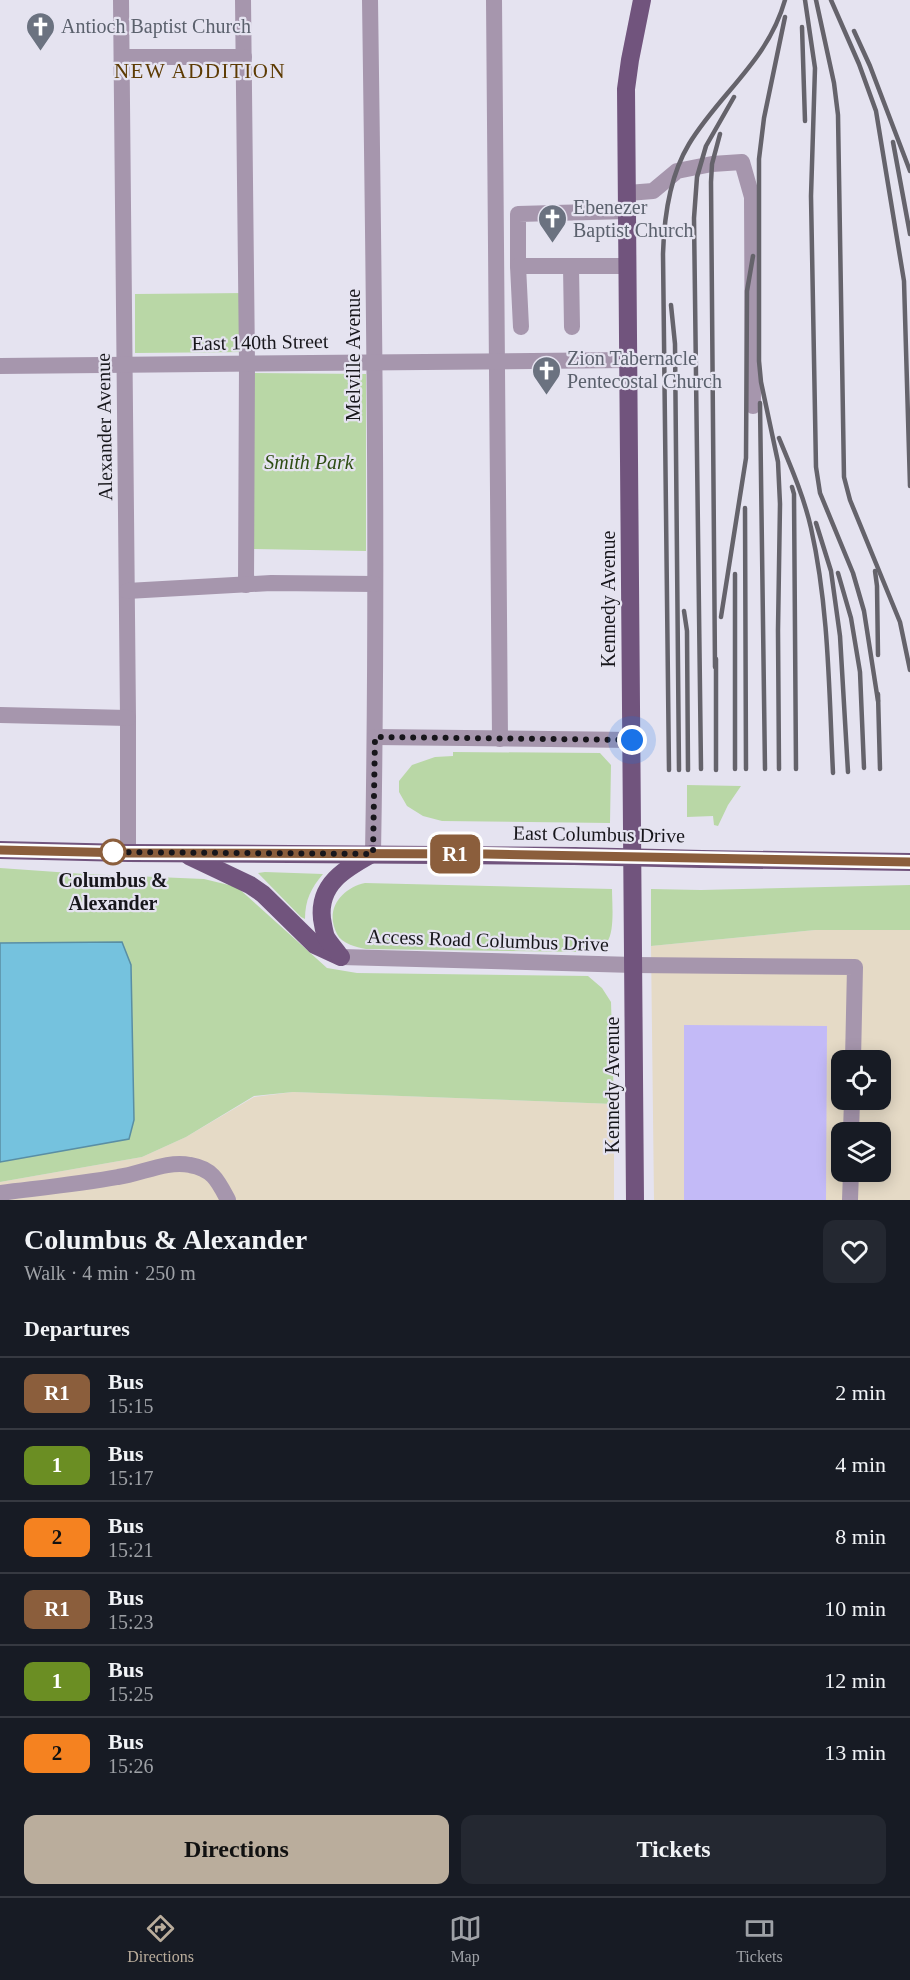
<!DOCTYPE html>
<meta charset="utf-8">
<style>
:root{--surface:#171b24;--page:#242831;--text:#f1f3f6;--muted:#9ea1a6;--line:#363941;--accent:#baad9c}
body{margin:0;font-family:Georgia,serif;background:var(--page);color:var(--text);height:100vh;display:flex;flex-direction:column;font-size:22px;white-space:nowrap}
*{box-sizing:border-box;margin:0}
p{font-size:20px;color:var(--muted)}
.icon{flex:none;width:33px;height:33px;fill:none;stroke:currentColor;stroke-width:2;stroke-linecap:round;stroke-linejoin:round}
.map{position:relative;height:1200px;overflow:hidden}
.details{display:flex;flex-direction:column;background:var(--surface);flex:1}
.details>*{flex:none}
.badge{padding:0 12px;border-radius:9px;font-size:21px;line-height:39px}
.buttons{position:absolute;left:831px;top:1050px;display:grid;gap:12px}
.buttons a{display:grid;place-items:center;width:60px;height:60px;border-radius:12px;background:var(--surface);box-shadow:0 3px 15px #0003;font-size:30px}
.you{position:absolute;width:30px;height:30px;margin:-15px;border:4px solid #fff;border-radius:50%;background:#1a73e8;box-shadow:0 0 0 9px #1a73e833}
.map>.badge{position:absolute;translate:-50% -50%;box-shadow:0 0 0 3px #fff}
h2{padding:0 24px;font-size:22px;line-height:54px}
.round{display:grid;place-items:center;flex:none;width:63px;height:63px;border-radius:12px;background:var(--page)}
.headline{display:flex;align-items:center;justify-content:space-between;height:102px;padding:0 24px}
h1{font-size:28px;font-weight:700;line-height:45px}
.action{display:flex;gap:12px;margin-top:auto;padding:12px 24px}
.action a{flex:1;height:69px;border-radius:12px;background:var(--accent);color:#111;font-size:24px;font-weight:700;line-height:69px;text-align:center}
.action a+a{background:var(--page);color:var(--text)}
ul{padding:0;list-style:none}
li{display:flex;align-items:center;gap:18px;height:72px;padding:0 24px;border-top:2px solid var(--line)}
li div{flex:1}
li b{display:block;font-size:22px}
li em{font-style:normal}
li .badge{min-width:66px;font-weight:700;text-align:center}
.dock{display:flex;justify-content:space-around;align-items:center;height:84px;border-top:2px solid var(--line);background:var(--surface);font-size:16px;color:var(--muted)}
.dock a{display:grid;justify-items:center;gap:3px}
.dock .on{color:var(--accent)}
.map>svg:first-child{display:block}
</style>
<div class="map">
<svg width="910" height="1200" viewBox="0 0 910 1200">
<rect width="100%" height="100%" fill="#e5e3f0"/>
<!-- industrial -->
<g fill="#e5dac6" fill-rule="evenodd">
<path d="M815 930H910V1200H654L651 946ZM842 1060H880V1100H842ZM842 1132H880V1172H842Z"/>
<path d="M293 1092 614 1104V1200H0V1182L142 1157 186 1137 254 1097Z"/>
</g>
<!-- green -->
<g fill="#b9d7a6">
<path d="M247 293V352L135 353V294Z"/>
<path d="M251 373 366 374V551L253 549Z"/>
<path d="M453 752 600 753 611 765 610 823 442 821 423 816 407 806 399 792V781L412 765 435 757 453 756Z"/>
<path d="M687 785 741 786 728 805 718 826 714 825 713 816 687 817Z"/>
<path d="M0 868 85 874 204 879 237 887 327 968 357 973 588 976 602 988 611 1002 614 1104 293 1092 254 1096 186 1137 142 1157 0 1182V1162L128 1139 134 1120 131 965 122 942 0 943Z"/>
<path d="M265 872 323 874C311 888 305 900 305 919L301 917 258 873Z"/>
<path d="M365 883 612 889C612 901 615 932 607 942 602 947 592 949 585 952L366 949C356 947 342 944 337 934 324 909 342 888 365 883Z"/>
<path d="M910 885V930H815L651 946V889L701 890Z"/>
</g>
<!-- water -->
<path fill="#75c2de" stroke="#598ea4" stroke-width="1.5" d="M122 942 131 965 134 1120 129 1139 0 1162V943Z"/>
<!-- building -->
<path fill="#c3baf7" d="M684 1025 827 1026 826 1200H684Z"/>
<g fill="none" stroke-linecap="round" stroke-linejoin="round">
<!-- minor -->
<g stroke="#a696ad" stroke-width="16">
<path d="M121 0 128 718V853"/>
<path d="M243 0 247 363 246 585"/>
<path d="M370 0C374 284 378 569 373 854"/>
<path d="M494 0 500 739"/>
<path d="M122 57H244"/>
<path d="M628 193 653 191 677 171 712 164 742 162 752 197 753 406"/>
<path d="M518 266V214L628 211"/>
<path d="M571 267 572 327"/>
<path d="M521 327 518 266H628"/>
<path d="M0 366 629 360"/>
<path d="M127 591 271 583 375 584"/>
<path d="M0 715 128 718"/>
<path d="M375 737 632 740"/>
<path d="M341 957 634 965 855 967 853 1060"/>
<path d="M851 1132 852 1100"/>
<path d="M0 1193C39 1188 79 1184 118 1177 141 1174 167 1160 190 1165 213 1169 218 1181 228 1200"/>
<path d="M850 1200 851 1172"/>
</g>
<!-- major -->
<g stroke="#71547d" stroke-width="18">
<path d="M0 850 128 853 574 856"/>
<path d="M189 856 250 885 263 894 315 945 341 957"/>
<path d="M702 859 910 862"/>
<path d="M340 956C336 950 330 944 326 937 324 932 323 924 322 919 318 884 345 869 372 854"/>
<path d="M635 1200 626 89 630 60 642 0"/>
</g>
<!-- rail -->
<g stroke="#65636b" stroke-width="4.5">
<path d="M805 0 815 68 811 196 816 467 820 493 853 573 864 611 878 701"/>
<path d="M816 0 834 83 838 115 844 477 850 500 900 622 910 670"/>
<path d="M831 0 859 64 876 111 904 281 910 486"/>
<path d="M802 27 805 121"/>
<path d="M854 31 870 66 910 171"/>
<path d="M893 142 910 234"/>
<path d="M671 305 675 344 679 770"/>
<path d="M760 403 765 769"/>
<path d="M779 438C791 467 804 497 811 528 829 608 829 692 833 773"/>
<path d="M792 487 794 494 796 769"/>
<path d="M745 508 746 769"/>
<path d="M816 523 831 571 840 636 848 772"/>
<path d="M875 571 877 586 878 655"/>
<path d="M838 573 851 618 860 672 864 768"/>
<path d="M684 611 687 631 688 770"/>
<path d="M721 617 746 458 747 291 753 256"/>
<path d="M715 667 711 182 712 164 720 134"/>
<path d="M878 694 880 769"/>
<path d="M701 769 694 218 697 177 706 146 734 97"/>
<path d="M735 769V574"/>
<path d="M779 769 778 630 780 504 778 462 761 382 759 361V159L764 118 785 17"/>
<path d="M669 770 663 254C664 217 669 177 689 144 720 93 768 61 785 0"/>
<path d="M716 770V659"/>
</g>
<!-- major-bridge -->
<path stroke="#71547d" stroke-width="18" d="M574 856 702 859"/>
</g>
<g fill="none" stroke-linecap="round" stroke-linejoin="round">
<defs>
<path id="line" d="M0 850 128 853 485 854 910 862"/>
</defs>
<!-- line casing -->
<use href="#line" stroke="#fff" stroke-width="14"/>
<!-- line -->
<use href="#line" stroke="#8b5e3c" stroke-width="9"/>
<!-- walk -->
<path stroke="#17161b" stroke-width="6" stroke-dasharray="0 10.8" d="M113 852H110L373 854 375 737 632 740"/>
</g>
<!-- icons -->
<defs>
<symbol id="church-pin" viewBox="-11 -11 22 30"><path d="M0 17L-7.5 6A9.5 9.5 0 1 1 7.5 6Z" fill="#6b7280" stroke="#e5e3f0"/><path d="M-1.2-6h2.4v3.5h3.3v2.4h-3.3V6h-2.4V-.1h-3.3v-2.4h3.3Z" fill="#fff"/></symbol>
</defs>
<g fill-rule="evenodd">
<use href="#church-pin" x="24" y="10" width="33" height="45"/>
<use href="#church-pin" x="536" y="202" width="33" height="45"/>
<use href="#church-pin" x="530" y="354" width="33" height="45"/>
</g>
<!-- markers -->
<circle fill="#fff" stroke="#8b5e3c" stroke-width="3" cx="113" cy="852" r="12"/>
<g text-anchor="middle" stroke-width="4.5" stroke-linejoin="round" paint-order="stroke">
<!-- worship labels -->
<g font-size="20" fill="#5b616d" stroke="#e5e3f0" text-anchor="start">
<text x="61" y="33">Antioch Baptist Church</text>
<text x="573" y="214">Ebenezer<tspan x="573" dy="23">Baptist Church</tspan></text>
<text x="567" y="365">Zion Tabernacle<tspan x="567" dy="23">Pentecostal Church</tspan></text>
</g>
<!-- street labels -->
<g font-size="20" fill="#17161b" stroke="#e5e3f0">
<text transform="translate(260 342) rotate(-1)" y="7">East 140th Street</text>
<text transform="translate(353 355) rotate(-90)" y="7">Melville Avenue</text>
<text transform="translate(104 427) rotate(-91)" y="7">Alexander Avenue</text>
<text transform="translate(608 599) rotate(-90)" y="7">Kennedy Avenue</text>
<text transform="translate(599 834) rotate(1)" y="7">East Columbus Drive</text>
<text transform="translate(488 940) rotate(2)" y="7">Access Road Columbus Drive</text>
<text transform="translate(612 1085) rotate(-90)" y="7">Kennedy Avenue</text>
</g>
<!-- park labels -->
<g font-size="20" font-style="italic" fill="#2e4d13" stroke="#e5e3f0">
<text x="309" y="469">Smith Park</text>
</g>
<!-- stop labels -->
<g font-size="20" font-weight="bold" fill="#17161b" stroke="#e5e3f0">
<text x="113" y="887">Columbus &amp;<tspan x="113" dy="23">Alexander</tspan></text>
</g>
<!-- neighbourhood labels -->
<g font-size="21" letter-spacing="1.5" fill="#5d3b03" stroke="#e5e3f0">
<text x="200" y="78">NEW ADDITION</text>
</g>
</g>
</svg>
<div class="buttons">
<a><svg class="icon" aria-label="locate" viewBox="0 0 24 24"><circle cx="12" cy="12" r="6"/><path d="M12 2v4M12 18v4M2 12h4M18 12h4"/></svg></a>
<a><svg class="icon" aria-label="layers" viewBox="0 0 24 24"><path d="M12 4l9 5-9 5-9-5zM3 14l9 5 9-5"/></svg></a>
</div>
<div class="you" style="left:632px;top:740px"></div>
<b class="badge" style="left:455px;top:854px;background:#8b5e3c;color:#fff">R1</b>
</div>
<section class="details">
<div class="headline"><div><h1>Columbus &amp; Alexander</h1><p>Walk · 4 min · 250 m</p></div><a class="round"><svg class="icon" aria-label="heart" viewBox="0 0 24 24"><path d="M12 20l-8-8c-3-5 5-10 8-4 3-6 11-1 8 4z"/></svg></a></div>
<h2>Departures</h2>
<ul>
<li><span class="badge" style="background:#8b5e3c;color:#fff">R1</span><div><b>Bus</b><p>15:15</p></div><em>2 min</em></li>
<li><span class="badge" style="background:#6b8e23;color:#fff">1</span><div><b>Bus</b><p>15:17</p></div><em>4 min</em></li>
<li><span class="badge" style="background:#f58220;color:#111">2</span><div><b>Bus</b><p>15:21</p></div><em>8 min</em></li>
<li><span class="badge" style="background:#8b5e3c;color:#fff">R1</span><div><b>Bus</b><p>15:23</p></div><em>10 min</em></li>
<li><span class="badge" style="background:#6b8e23;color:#fff">1</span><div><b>Bus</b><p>15:25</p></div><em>12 min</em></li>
<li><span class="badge" style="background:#f58220;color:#111">2</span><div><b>Bus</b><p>15:26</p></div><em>13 min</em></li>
</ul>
<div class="action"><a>Directions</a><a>Tickets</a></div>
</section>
<nav class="dock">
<a class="on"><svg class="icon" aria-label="directions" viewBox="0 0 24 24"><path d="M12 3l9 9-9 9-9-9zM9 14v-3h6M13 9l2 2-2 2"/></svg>Directions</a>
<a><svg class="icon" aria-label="map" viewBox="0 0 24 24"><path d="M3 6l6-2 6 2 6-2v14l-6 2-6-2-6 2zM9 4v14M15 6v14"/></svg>Map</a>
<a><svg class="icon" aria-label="tickets" viewBox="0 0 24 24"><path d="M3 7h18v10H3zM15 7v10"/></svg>Tickets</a>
</nav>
